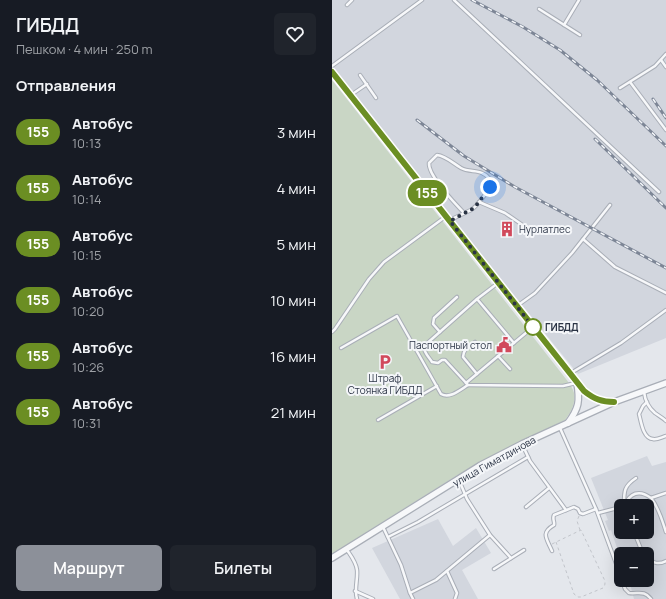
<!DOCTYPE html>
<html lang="ru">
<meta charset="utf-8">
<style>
:root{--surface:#171b24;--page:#20242c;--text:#f1f3f6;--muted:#9ea1a6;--accent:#8c9099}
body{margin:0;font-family:Manrope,sans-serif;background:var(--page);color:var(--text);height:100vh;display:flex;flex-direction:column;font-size:15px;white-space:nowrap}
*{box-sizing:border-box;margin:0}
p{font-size:13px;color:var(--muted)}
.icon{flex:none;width:22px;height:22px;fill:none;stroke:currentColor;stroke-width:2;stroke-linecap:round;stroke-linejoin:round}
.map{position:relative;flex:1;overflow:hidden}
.panel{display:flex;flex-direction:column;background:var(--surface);width:332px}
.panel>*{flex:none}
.badge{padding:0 8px;border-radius:13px;font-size:14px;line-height:26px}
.fabs{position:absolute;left:282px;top:499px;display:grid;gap:8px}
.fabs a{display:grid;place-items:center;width:40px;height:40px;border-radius:6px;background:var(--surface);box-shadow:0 4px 16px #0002;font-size:20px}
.you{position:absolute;width:20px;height:20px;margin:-10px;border:3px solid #fff;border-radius:50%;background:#1a73e8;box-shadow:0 0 0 6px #1a73e833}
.map>.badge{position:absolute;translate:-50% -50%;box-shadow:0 0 0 2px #fff}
h2{padding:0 16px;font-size:15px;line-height:36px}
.round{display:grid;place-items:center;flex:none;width:42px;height:42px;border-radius:6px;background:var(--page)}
.head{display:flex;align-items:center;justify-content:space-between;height:68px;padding:0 16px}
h1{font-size:19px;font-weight:600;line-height:30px}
.action{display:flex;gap:8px;margin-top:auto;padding:8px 16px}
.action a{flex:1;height:46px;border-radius:6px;background:var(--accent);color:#fff;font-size:16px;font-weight:600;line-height:46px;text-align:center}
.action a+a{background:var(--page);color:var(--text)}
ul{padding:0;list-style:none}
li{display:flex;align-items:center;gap:12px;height:56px;padding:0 16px}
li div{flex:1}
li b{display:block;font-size:15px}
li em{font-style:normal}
li .badge{min-width:44px;font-weight:700;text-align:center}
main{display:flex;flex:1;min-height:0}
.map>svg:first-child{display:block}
</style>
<main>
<section class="panel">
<div class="head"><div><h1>ГИБДД</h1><p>Пешком · 4 мин · 250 m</p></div><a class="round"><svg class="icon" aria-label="heart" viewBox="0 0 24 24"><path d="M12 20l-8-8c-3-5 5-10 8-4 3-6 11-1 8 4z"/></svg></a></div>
<h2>Отправления</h2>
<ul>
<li><span class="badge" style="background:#6b8e23;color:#fff">155</span><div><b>Автобус</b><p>10:13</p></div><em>3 мин</em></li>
<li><span class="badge" style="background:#6b8e23;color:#fff">155</span><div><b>Автобус</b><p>10:14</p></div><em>4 мин</em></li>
<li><span class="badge" style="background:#6b8e23;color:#fff">155</span><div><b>Автобус</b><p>10:15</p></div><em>5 мин</em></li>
<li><span class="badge" style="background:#6b8e23;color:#fff">155</span><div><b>Автобус</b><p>10:20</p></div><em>10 мин</em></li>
<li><span class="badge" style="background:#6b8e23;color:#fff">155</span><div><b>Автобус</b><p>10:26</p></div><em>16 мин</em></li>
<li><span class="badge" style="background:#6b8e23;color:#fff">155</span><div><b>Автобус</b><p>10:31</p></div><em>21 мин</em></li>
</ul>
<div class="action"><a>Маршрут</a><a>Билеты</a></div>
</section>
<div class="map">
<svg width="334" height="599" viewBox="0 0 334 599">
<rect width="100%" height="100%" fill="#e4e7ec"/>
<!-- built -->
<g fill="#d2d6de" fill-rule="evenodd">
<path d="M0 0H334V338L246 374 68 155 0 68Z"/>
<path d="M315 456 320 466 334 462V599H302L297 580H315V554H289V560L279 530 277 531 273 521 276 520 259 478ZM289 506H315V532H289Z"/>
<path d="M106 519 121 546 144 528 159 553 130 570 146 599H68L40 548Z"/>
</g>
<!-- green -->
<path fill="#c9d6c5" d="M0 80 234 379C237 383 241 388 242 393 244 403 239 412 233 420L182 445 124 476 0 554Z"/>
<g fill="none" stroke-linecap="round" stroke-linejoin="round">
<defs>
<g id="service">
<path d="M122 0 327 192"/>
<path d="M15 5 20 0"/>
<path d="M207 9 248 35"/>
<path d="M232 25 247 0"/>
<path d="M329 60 334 67"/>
<path d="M0 66 90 0"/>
<path d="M28 75 44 98"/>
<path d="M298 82 334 130"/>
<path d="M288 88 323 66 334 54"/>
<path d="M19 95 35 84"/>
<path d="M147 202 173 213 192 226"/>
<path d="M118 220 139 210C145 206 148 201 152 196 158 187 163 179 150 173 144 170 136 172 129 168 122 164 114 156 105 155L97 163C96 176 123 203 132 213"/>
<path d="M251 239 283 267 334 293"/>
<path d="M166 283 145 299 92 346C91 352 97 357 100 362L106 363 110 360H113L136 385 231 386 244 383"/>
<path d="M145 299 182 343"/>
<path d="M185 306 203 293 240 253 278 205"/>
<path d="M0 332 3 329 37 279 52 262 113 217"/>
<path d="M108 332 101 324 102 318 125 297"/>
<path d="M143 342C138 346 131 349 131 357L145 374"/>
<path d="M9 348 65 316 109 394C118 399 128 390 136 385"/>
<path d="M166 356 178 369"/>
<path d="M239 373 289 343 334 310"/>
<path d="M134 383 201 327"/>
<path d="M312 392C313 400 317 408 323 413 327 416 331 418 334 421"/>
<path d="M315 402 311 406 307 414C309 421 311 439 321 439 325 440 330 437 334 436"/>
<path d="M46 420 105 386"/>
<path d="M228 428 264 509 289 577"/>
<path d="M190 444 198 461 234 510"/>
<path d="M127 480 135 499 158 535 179 558"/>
<path d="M319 498C327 508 330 520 334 532"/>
<path d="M292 504C292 491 292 486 304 478"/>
<path d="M291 506H292C298 493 307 489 319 498L334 493"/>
<path d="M194 507 217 488"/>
<path d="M266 513 289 507"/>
<path d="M51 527 69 565 78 593 81 599"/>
<path d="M302 532 311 554"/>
<path d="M56 537 86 522 196 457"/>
<path d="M15 550C19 556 24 562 25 570 26 580 22 589 25 599"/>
<path d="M220 551C215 539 208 533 222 525 223 522 220 519 222 515L242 507 246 509 248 513 251 514 264 509"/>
<path d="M315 558C322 563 326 565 334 561"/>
<path d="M162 569 192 550"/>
<path d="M115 571 125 593 123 599"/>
<path d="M290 580 293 589 297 593C307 594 312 590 319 599"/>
<path d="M23 591 41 599"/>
<path d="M78 593 104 580 158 535"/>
</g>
<g id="minor">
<path d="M0 72 252 391C262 399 270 402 282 402"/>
<path d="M236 423C247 408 248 401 245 383"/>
<path d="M0 558 149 465 190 444 282 402 334 383"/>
</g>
</defs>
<!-- service casing -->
<use href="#service" stroke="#a9aeb7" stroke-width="4.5"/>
<!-- minor casing -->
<use href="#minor" stroke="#a9aeb7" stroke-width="8"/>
<!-- path -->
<g stroke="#c2c5cb" stroke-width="1" stroke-dasharray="3 3" stroke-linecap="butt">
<path d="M247 516 245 521 248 530"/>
<path d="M220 544 249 530 273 581C273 584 273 586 271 588L249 597H246L242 594 224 542"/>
</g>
<!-- service -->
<use href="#service" stroke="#f7f8fa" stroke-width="2.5"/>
<!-- minor -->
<use href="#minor" stroke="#f7f8fa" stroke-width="5.5"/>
<defs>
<g id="rail">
<path d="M140 0 191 27 228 50 265 80 334 146"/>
<path d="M321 99 334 118"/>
<path d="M85 120 132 156 183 187 334 268"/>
<path d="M263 139 334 208"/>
</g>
</defs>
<!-- rail casing -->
<use href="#rail" stroke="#7d8696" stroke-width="3"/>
<!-- rail -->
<use href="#rail" stroke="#f4f6f9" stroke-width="1.5" stroke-dasharray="4.5" stroke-linecap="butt"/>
</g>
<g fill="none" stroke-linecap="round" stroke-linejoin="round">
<defs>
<path id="line" d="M0 72 252 391C262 399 270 402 282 402"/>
</defs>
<!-- line casing -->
<use href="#line" stroke="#fff" stroke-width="9"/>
<!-- line -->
<use href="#line" stroke="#6b8e23" stroke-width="6"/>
<!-- walk -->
<path stroke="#2b3445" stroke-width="4" stroke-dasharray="0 7.2" d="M158 187 147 202 142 208 118 221 201 327"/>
</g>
<!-- icons -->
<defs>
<symbol id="building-bare" viewBox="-9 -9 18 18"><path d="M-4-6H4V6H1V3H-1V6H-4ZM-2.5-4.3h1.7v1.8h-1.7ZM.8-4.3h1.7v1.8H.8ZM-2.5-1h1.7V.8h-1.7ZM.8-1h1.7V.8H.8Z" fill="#d1495b" stroke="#f4f6f9" stroke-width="2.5" paint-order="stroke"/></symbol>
<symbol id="civic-bare" viewBox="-9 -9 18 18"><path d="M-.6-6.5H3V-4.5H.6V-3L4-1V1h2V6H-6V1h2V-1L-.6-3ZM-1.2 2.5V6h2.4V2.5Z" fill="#d1495b" stroke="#f4f6f9" stroke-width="2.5" paint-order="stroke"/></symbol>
<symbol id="parking-bare" viewBox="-9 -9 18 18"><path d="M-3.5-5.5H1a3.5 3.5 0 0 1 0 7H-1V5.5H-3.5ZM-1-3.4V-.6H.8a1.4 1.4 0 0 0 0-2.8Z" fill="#d1495b" stroke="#f4f6f9" stroke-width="2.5" paint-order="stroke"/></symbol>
</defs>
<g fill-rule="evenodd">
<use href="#building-bare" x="164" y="218" width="22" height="22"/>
<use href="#civic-bare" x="161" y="334" width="22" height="22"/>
<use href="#parking-bare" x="42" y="351" width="22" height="22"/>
</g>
<!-- markers -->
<circle fill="#fff" stroke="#6b8e23" stroke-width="2" cx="201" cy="327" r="8"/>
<g text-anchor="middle" stroke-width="4" stroke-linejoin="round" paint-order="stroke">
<!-- poi labels -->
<g font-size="10" fill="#2b3445" stroke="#f4f6f9" text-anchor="start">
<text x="187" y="233">Нурлатлес</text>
<text x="160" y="349" text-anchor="end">Паспортный стол</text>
<text x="53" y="382" text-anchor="middle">Штраф<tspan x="53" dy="12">Стоянка ГИБДД</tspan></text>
</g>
<!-- stop labels -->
<g font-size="10" font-weight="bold" fill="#2b3445" stroke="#f4f6f9" text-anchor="start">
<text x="213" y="331">ГИБДД</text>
</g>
<!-- street labels -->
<g font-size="10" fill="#2b3445" stroke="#f4f6f9">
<text transform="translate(162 461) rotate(-29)" y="4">улица Гиматдинова</text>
</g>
</g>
</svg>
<div class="fabs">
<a>+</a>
<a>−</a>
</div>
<div class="you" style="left:158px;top:187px"></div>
<b class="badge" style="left:95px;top:193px;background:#6b8e23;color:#fff">155</b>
</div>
</main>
